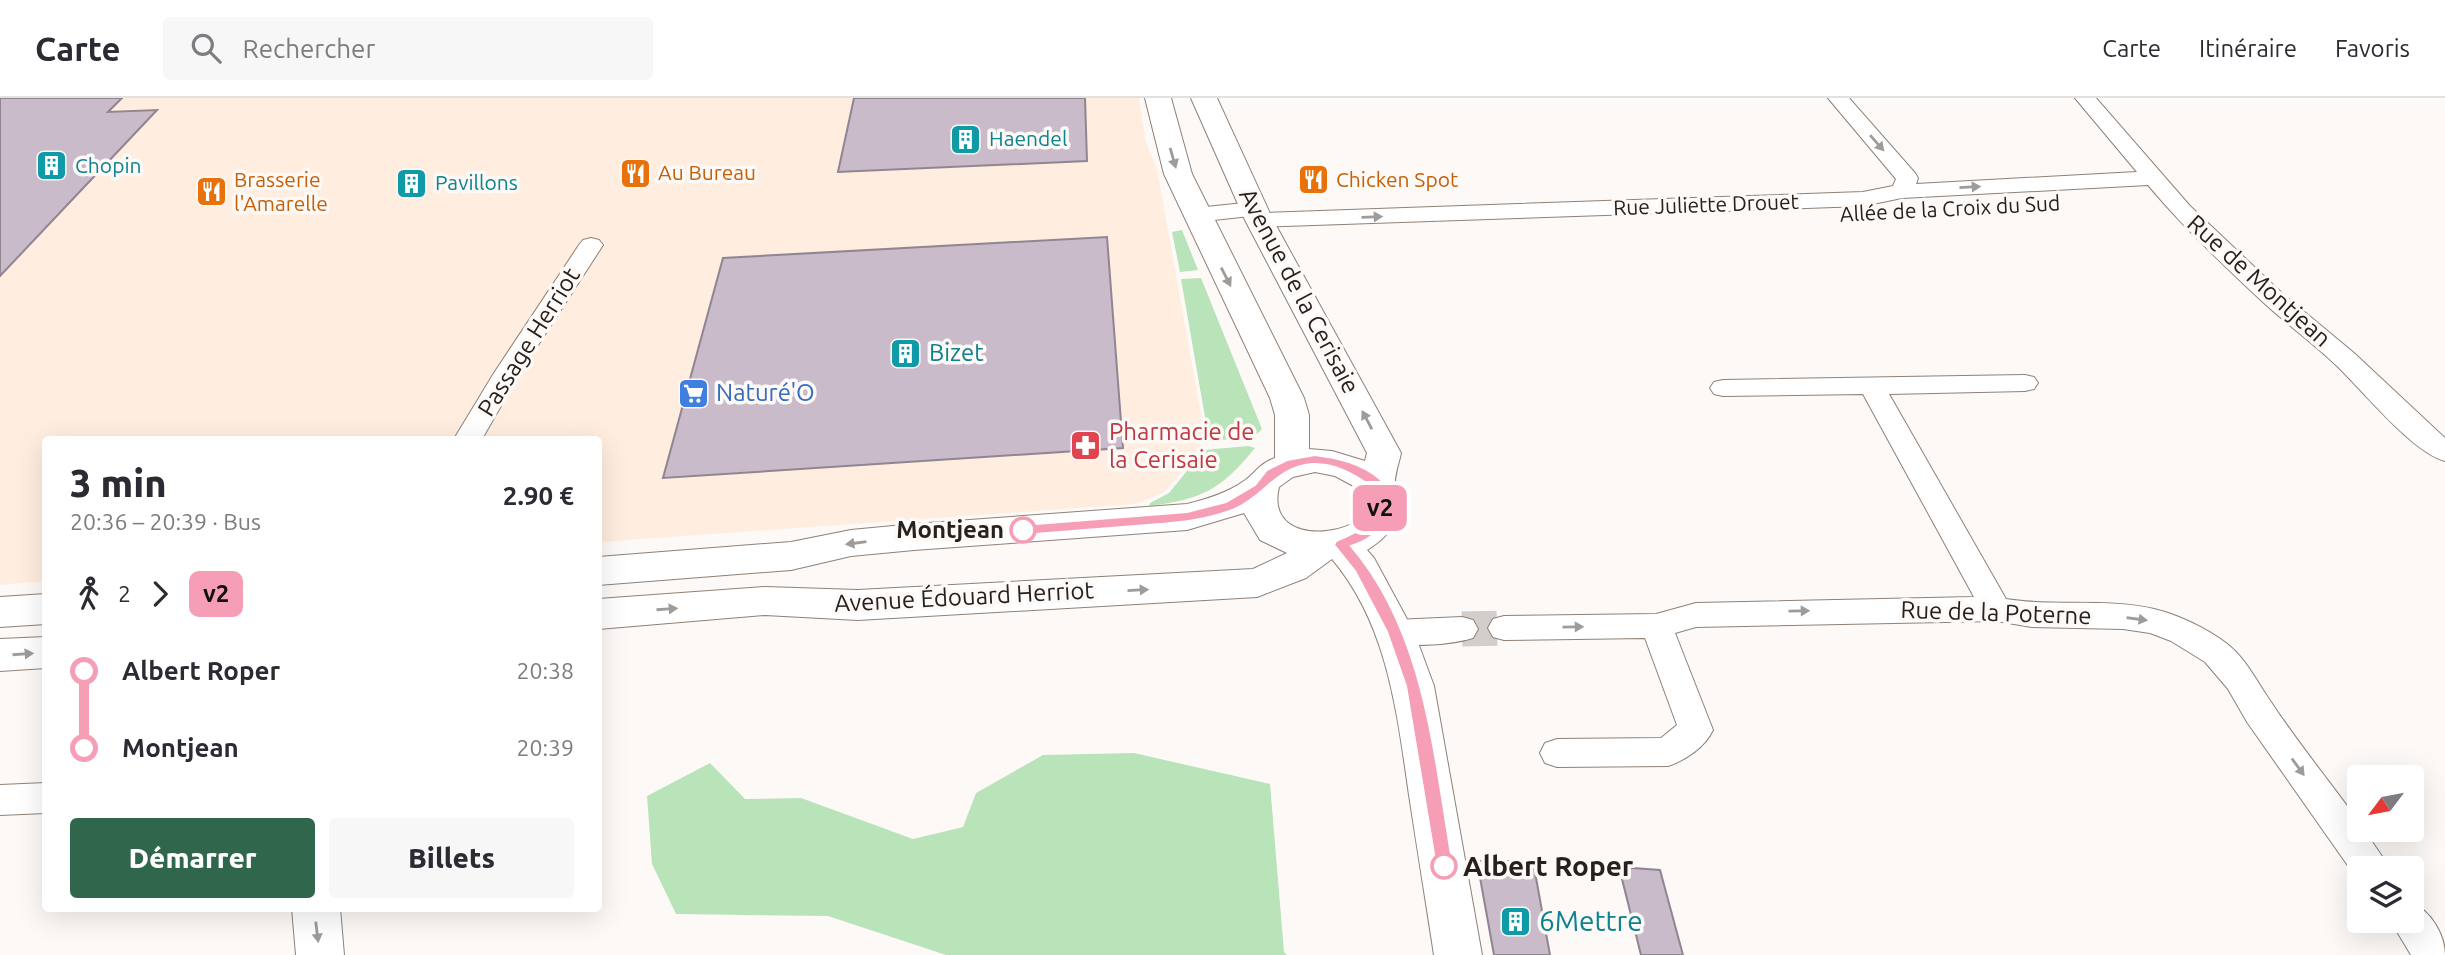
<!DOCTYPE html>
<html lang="fr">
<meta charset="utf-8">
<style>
:root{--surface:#fff;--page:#f7f7f7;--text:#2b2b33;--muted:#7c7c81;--line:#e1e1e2;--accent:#30664b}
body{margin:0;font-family:Ubuntu,sans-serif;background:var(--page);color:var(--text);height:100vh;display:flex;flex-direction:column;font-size:26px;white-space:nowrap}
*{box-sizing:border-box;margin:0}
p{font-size:23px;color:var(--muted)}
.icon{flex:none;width:38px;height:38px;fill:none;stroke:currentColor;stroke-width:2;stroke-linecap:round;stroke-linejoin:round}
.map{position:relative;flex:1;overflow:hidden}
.details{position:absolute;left:42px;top:338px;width:560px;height:476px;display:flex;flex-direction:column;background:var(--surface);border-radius:7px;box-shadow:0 7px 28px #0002}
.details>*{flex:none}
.badge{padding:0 14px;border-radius:10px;font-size:24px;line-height:46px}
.needle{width:46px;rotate:238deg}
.tools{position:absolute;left:2347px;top:667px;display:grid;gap:14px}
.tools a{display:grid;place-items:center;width:77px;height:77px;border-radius:7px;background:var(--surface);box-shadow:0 7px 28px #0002;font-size:35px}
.map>.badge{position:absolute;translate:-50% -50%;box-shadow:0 0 0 4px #fff}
.legs{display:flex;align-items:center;gap:10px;height:77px;padding:0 28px;font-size:23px}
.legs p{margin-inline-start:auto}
.headline{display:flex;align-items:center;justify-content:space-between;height:119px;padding:0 28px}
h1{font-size:38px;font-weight:800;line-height:52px}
.cta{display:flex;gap:14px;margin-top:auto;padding:14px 28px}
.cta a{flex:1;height:80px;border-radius:7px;background:var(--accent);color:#fff;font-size:28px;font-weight:800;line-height:80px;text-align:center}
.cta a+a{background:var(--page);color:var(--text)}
ul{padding:0 28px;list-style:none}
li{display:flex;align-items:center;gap:24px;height:77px;font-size:26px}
li i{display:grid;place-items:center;width:10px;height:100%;margin:0 9px;background:currentColor}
li i::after{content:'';width:18px;height:18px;margin:-9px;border:5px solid;border-radius:50%;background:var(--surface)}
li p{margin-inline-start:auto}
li:first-child i{background:linear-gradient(#0000 50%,currentColor 0)}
li:last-child i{background:linear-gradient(currentColor 50%,#0000 0)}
header{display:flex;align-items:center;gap:42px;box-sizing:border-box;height:98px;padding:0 35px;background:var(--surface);border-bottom:2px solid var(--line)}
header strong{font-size:33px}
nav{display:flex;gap:38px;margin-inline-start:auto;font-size:24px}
.search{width:490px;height:63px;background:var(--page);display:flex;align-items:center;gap:18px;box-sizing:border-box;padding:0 24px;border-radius:7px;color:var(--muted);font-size:26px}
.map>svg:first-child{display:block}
</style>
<header>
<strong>Carte</strong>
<div class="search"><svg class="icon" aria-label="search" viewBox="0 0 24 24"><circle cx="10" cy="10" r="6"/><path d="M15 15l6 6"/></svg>Rechercher</div>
<nav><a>Carte</a><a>Itinéraire</a><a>Favoris</a></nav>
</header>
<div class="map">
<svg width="2445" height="857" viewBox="0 0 2445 857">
<rect width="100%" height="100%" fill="#fdf9f7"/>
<!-- built -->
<path fill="#ffeddf" d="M0 0H1139L1146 44 1157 71 1205 339 1188 367 1163 395 1135 406 599 444 598 341H46L45 483 0 487Z"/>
<!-- green -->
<g fill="#b9e4ba">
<path d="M1182 132 1198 172 1180 174 1172 134Z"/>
<path d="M1201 180 1262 331 1252 341 1209 342 1181 181Z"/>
<path d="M1248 348 1255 350C1221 392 1202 401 1149 408L1150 405 1169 395 1204 352Z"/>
<path d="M1134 655 1270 686 1284 854 1287 857H946L828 818 676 816 652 766 647 698 710 665 745 701 801 700 913 741 963 729 976 695 1043 657Z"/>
</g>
<!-- building -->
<g fill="#c9bbc9" stroke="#918592" stroke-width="2">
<path d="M0 0H122L108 14 157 12 0 178Z"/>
<path d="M854 0H1085L1087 63 838 74Z"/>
<path d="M1107 139 1123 350 663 380 723 160Z"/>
<path d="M1477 763H1533L1550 857H1494Z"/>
<path d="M1619 769 1660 772 1683 857H1641Z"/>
</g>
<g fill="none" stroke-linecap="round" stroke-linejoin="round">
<!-- minor-tunnel -->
<path stroke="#d2cecb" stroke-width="35" stroke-dasharray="35 18" stroke-linecap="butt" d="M1462 531 1504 530"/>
<defs>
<g id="minor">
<path d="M1828 0H1849L1915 75 1918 80 1916 86 2137 74 2075 0H2096L2190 108 2283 196 2354 255 2445 340V363C2412 354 2364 294 2337 268 2314 246 2288 227 2264 205 2224 168 2183 129 2148 87L1902 100 1863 108 1259 129 1251 127 1247 122 1250 118 1196 124 1188 122 1185 117 1188 112 1196 110 1254 104 1262 106 1265 111 1263 115 1863 94 1893 88 1896 81Z"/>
<path d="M591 140 599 142 603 147 520 275 482 341H454L494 275 579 147 583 142Z"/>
<path d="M2025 277 2034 279 2038 285 2034 291 2025 293 1889 296 2006 501C2055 509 2106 500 2154 511 2179 517 2206 530 2226 545 2246 560 2257 584 2271 604 2298 645 2330 684 2359 724V732H2364L2390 770H2359L2358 782 2247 624 2228 591 2205 564 2171 543 2150 535 2123 531 2032 529 1996 523 1696 529 1675 535 1713 632C1705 649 1686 662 1668 668L1557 669 1545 665 1540 655 1545 645 1557 641 1661 640 1677 627 1645 540 1504 542 1493 539 1488 530 1493 521 1504 518 1656 516 1696 505 1974 499 1863 296 1723 298 1714 296 1710 290 1714 284 1723 282Z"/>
<path d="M1462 519 1473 522 1478 531 1473 540C1451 547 1405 550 1383 543L1378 534 1383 525 1394 522Z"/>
<path d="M46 685V715L0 717V687Z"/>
<path d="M2412 805C2431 813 2445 837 2445 857H2411L2390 822H2412Z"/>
</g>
<g id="tertiary">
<path d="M1145 0H1171L1192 76 1304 300 1309 317V351L1332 353 1365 363 1367 355 1245 122 1191 0H1217L1273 122 1401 355C1399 365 1394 378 1395 388 1399 420 1397 433 1367 452L1374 460 1414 534 1434 588 1482 857H1434C1426 804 1417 751 1409 697 1397 615 1388 527 1332 461L1306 480 1257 499 858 522 765 517 598 531V501L765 489 858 492 1253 471 1287 455 1260 442 1244 415 1187 432 914 452 851 458 791 472 598 487V459L791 444 851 432 914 426 1187 406C1207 401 1227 395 1244 383 1256 375 1258 366 1275 360V317L1270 300 1164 76ZM1315 374 1335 378 1361 392 1362 410 1357 423C1326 442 1267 438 1279 389L1293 379Z"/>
<path d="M46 496V526L0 529V499Z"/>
<path d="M46 539V570L0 573V541Z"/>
<path d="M292 810H340L344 857H296Z"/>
</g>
</defs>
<!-- minor casing -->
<use href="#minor" stroke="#8f8176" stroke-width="2"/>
<!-- tertiary casing -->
<use href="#tertiary" stroke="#8f8176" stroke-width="2"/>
<!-- minor -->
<use href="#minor" fill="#fff" fill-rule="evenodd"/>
<!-- tertiary -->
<use href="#tertiary" fill="#fff" fill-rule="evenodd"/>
</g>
<!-- one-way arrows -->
<defs><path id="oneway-solid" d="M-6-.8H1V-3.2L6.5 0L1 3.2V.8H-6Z" transform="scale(1.75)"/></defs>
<g fill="#9e9b99">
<use href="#oneway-solid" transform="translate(1877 45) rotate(49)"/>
<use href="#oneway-solid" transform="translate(1173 60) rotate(74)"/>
<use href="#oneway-solid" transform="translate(1970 89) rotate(-3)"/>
<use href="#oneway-solid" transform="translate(1372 119) rotate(-2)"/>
<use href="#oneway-solid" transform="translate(1226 179) rotate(63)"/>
<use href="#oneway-solid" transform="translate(1367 322) rotate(-118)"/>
<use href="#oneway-solid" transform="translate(856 445) rotate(172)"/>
<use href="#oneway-solid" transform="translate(1138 492) rotate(-3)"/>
<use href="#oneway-solid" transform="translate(667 511) rotate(-4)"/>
<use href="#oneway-solid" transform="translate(1799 513) rotate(-1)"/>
<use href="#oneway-solid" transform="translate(2137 521) rotate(8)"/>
<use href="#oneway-solid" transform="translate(1573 529) rotate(-1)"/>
<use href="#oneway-solid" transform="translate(23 556) rotate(-4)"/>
<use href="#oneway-solid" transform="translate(2298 669) rotate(54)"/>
<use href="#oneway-solid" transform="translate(317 834) rotate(83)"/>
</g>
<!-- line-1 -->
<path fill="#f69eb6" stroke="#fff" stroke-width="2" d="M1315 357C1338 360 1361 365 1380 381 1396 396 1385 428 1370 439 1365 443 1357 446 1351 448 1426 535 1434 660 1453 768L1450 774 1444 776 1438 774 1436 768 1406 588 1387 534 1355 473 1334 447 1336 443C1365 431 1380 422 1371 388 1353 376 1335 365 1312 366 1276 369 1266 397 1235 411 1204 424 1168 425 1135 428 1098 431 1060 434 1023 437L1016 432 1023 427 1187 414 1226 404 1255 387 1267 372 1287 362Z"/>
<!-- icons -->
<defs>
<symbol id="building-square" viewBox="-11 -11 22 22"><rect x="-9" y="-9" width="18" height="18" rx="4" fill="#0f9aa8" stroke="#fdf9f7"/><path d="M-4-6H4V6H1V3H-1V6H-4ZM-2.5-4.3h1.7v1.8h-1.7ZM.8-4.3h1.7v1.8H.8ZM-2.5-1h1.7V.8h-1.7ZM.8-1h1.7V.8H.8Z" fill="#fff"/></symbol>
<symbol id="restaurant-square" viewBox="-11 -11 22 22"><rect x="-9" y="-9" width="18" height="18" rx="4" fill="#e8710a" stroke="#fdf9f7"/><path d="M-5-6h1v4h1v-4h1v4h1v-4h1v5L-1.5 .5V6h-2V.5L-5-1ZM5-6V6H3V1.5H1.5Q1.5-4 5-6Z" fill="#fff"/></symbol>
<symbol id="supermarket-square" viewBox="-11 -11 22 22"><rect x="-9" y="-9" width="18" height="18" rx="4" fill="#3f7fe0" stroke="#fdf9f7"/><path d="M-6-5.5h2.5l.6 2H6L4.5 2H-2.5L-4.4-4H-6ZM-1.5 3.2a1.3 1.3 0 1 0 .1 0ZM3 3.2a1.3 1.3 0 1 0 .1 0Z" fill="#fff"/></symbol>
<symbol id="pharmacy-square" viewBox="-11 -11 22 22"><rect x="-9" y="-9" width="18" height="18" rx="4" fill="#e0444e" stroke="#fdf9f7"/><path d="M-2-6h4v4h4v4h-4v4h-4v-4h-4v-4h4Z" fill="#fff"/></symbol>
</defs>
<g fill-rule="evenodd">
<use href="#building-square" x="948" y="24" width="35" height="35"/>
<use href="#building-square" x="34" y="50" width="35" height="35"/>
<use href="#restaurant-square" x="618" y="58" width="35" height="35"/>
<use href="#restaurant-square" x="1296" y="64" width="35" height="35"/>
<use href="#building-square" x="394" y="68" width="35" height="35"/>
<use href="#restaurant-square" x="194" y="76" width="35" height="35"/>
<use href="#building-square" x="888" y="238" width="35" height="35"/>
<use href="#supermarket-square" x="676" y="278" width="35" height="35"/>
<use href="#pharmacy-square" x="1068" y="330" width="35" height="35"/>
<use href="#building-square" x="1498" y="806" width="35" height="35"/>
</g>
<!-- markers -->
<g fill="#fff" stroke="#f69eb6" stroke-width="3.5">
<circle cx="1023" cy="432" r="12"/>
<circle cx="1444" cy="768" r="12"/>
</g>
<g text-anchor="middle" stroke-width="7" stroke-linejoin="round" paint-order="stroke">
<!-- far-culture labels -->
<g font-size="21" fill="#0d838f" stroke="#fdf9f7" text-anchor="start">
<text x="989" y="48">Haendel</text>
<text x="75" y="75">Chopin</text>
<text x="435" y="92">Pavillons</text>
</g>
<!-- far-food labels -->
<g font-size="21" fill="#c56008" stroke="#fdf9f7" text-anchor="start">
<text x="658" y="82">Au Bureau</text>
<text x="234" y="89">Brasserie<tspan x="234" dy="24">l'Amarelle</tspan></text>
<text x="1336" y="89">Chicken Spot</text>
</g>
<!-- far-street labels -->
<g font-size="21" fill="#27211d" stroke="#fdf9f7">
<text transform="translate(1706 107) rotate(-2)" y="7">Rue Juliette Drouet</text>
<text transform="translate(1950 111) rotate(-3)" y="7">Allée de la Croix du Sud</text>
</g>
<!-- street labels -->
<g font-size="24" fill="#27211d" stroke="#fdf9f7">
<text transform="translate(2259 183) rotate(42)" y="8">Rue de Montjean</text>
<text transform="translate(1299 193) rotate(62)" y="8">Avenue de la Cerisaie</text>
<text transform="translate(529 244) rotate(-58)" y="8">Passage Herriot</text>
<text transform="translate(964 499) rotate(-3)" y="8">Avenue Édouard Herriot</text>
<text transform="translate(1996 515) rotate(2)" y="8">Rue de la Poterne</text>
</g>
<!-- culture labels -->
<g font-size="24" fill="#0d838f" stroke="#fdf9f7" text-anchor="start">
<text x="929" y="263">Bizet</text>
</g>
<!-- shop labels -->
<g font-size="24" fill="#366cbe" stroke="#fdf9f7" text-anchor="start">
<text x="716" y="303">Naturé'O</text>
</g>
<!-- health labels -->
<g font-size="24" fill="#be3a42" stroke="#fdf9f7" text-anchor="start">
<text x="1109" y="342">Pharmacie de<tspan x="1109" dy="28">la Cerisaie</tspan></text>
</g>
<!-- stop labels -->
<g font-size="24" font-weight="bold" fill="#27211d" stroke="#fdf9f7" text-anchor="end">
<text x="1004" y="440">Montjean</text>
</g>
<!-- near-stop labels -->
<g font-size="28" font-weight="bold" fill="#27211d" stroke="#fdf9f7" text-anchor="start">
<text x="1463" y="778">Albert Roper</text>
</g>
<!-- near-culture labels -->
<g font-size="28" fill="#0d838f" stroke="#fdf9f7" text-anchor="start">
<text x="1539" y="833">6Mettre</text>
</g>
</g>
</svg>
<div class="tools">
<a><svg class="needle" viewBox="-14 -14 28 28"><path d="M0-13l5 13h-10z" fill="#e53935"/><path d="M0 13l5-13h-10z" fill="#7c7c81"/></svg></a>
<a><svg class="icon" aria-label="layers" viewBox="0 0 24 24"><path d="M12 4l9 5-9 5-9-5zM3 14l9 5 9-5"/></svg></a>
</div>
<b class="badge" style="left:1380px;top:410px;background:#f69eb6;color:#111">v2</b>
<section class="details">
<div class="headline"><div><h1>3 min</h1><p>20:36 – 20:39 · Bus</p></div><b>2.90 €</b></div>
<div class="legs"><svg class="icon" aria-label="walk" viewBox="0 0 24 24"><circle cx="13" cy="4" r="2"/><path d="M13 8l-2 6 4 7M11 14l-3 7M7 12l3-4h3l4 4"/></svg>2<svg class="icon" aria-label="forward" viewBox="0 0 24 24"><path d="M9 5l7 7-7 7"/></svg><b class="badge" style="background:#f69eb6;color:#111">v2</b></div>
<ul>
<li><i style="color:#f69eb6"></i><b>Albert Roper</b><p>20:38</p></li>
<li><i style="color:#f69eb6"></i><b>Montjean</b><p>20:39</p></li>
</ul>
<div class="cta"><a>Démarrer</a><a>Billets</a></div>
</section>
</div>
